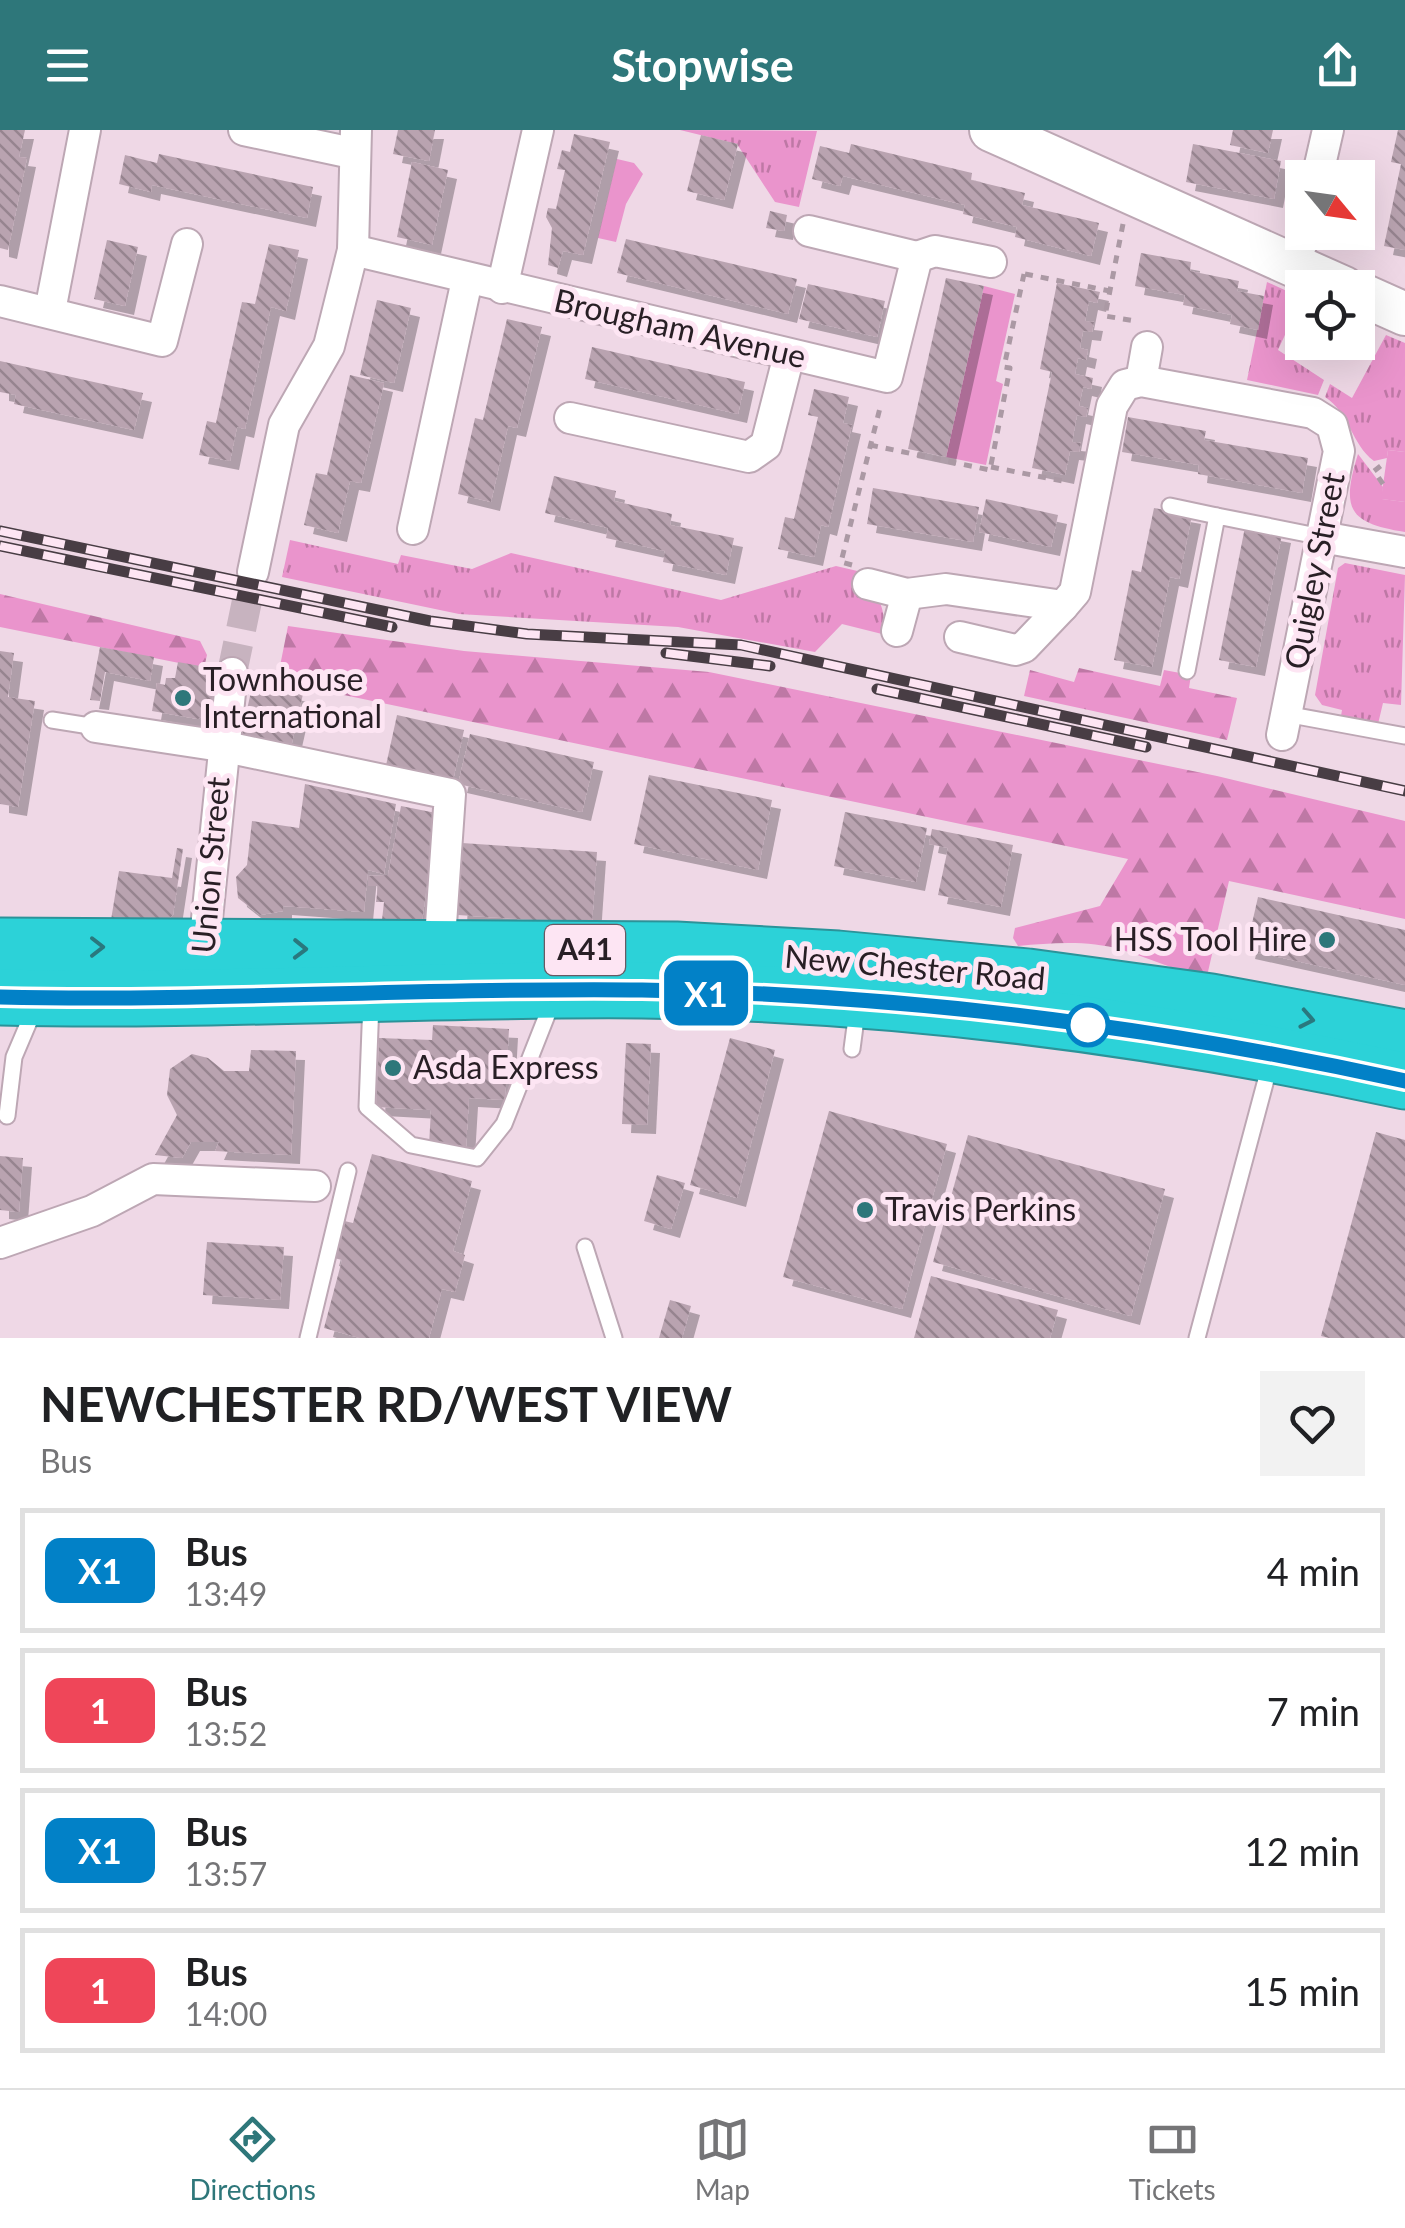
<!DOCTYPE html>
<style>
:root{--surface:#fff;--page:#f2f2f2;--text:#202124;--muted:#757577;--line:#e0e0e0;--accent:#2e777a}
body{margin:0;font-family:Lato,sans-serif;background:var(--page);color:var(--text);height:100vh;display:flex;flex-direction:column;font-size:38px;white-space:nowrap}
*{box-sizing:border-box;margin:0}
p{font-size:32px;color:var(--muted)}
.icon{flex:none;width:55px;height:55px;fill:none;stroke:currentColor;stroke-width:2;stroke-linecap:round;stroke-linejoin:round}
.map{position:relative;height:1208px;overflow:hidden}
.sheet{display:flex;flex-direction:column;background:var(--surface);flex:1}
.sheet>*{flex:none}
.badge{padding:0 20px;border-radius:15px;font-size:35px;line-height:65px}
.needle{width:65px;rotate:119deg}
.controls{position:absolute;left:1285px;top:30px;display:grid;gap:20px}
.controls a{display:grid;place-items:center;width:90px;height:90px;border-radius:0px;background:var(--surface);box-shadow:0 10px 40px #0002;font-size:50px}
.map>.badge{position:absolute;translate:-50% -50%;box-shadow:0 0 0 5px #fff}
.round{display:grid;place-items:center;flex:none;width:105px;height:105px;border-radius:0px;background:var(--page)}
.head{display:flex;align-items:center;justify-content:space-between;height:170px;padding:0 40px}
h1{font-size:48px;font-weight:700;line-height:75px}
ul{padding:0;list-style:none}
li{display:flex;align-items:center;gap:30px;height:125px;margin:0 20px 15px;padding:0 20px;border:5px solid var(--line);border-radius:0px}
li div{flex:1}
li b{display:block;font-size:38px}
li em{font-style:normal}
li .badge{min-width:110px;font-weight:700;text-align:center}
header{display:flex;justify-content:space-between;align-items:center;height:130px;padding:0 40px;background:var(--accent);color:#fff;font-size:45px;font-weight:700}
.dock{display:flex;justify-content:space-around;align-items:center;height:140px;border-top:2px solid var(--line);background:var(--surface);font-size:28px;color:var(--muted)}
.dock a{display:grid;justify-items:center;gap:5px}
.dock .on{color:var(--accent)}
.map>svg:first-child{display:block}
</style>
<header><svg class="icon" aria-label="menu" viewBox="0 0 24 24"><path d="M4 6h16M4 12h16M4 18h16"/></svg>Stopwise<svg class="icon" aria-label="share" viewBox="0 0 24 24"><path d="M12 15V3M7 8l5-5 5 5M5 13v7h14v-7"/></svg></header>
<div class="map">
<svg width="1405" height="1208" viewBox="0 0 1405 1208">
<defs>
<pattern id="grass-tufts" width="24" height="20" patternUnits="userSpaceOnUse" patternTransform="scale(2.5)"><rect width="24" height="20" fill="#ea94cc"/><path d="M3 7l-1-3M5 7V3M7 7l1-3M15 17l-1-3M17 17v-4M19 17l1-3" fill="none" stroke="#be78a5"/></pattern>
<pattern id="forest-firs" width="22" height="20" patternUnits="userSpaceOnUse" patternTransform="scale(2.5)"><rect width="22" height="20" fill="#ea94cc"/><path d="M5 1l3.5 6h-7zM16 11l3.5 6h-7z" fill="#be78a5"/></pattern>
<pattern id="building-back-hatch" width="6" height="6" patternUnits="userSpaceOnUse" patternTransform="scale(2.5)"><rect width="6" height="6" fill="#b9a3b0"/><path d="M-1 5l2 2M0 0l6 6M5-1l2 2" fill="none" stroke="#96848f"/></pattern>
<filter id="shadow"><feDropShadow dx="9" dy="9" stdDeviation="0" flood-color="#0004"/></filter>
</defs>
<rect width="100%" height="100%" fill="#efd8e6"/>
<!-- grass -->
<g fill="url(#grass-tufts)">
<path d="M680 0 817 1 799 77 775 72 737 14Z"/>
<path d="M1267 152 1302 168 1278 220 1324 250 1318 265 1247 250Z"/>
<path d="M1386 205 1405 213V322L1388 320 1387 328 1374 331C1351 314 1350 283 1325 267L1330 254 1352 268Z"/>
<path d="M1358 324 1383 357 1382 369 1405 372V402C1348 393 1341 379 1358 324Z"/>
<path d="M290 410 398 434 401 425 472 439 511 423 721 470 836 436 866 443C875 464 889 480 882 504L842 494 815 522 678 497 459 484 282 447Z"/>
<path d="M1345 433 1405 445 1401 575 1383 573 1378 594 1341 586 1342 580 1322 575 1315 565 1338 438Z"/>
</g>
<!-- forest -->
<g fill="url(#forest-firs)">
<path d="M0 464 200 511 207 525 204 538 0 497Z"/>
<path d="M288 496 464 521 709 542 1217 646 1405 691V789L1229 751 1207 846C1176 842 1151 828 1122 820 1088 810 1053 813 1018 816L1013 808 1015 798 1100 776 1128 729 277 551Z"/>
<path d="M1079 538 1160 556 1164 540 1191 545 1189 558 1237 568 1227 610 1024 566 1030 540 1074 552Z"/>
</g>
<!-- green -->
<g fill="#ea94cc">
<path d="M617 29 634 33 643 44 626 74 616 112 598 108Z"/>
<path d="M984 156 1015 164 996 251 1003 254 986 335 946 327Z"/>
<path d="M1388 320 1405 322V372L1381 369Z"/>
</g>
<!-- building -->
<g fill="url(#building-back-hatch)" filter="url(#shadow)">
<path d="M0 0H25L19 27 27 28 8 120 0 118Z"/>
<path d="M398 0H435L429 31 393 24Z"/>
<path d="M1233 0H1273L1268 23 1230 15Z"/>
<path d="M1398 0H1405V120L1384 116 1401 34 1391 32Z"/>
<path d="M574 4 610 12 583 125 563 121 558 138 548 135 552 98 546 87 548 78 556 79 565 40 557 39 562 20 570 22Z"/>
<path d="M701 5 738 14 724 70 687 61Z"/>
<path d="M851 14 972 43 971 50 1025 63 1022 75 1099 93 1091 126 1015 107 1017 97 963 84 965 75 843 46 840 56 812 49 820 16 849 23Z"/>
<path d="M1193 14 1281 31 1274 69 1186 52Z"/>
<path d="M159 24 313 57 307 88 152 55 151 62 119 54 125 25 157 33Z"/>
<path d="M412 32 448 40 432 115 397 107Z"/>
<path d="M770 81 787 85 784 101 766 98Z"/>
<path d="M626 109 797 149 788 184 617 143Z"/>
<path d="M107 110 138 117 125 176 94 169Z"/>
<path d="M269 114 299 120 286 181 271 177 245 299 237 297 230 331 199 325 207 291 216 293 242 172 255 174Z"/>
<path d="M1141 123 1191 132 1190 141 1239 151 1237 161 1264 166 1258 200 1230 194 1232 185 1183 175 1185 165 1135 156Z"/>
<path d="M946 148 984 156 946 327 908 319Z"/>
<path d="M1057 153 1100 162 1097 173 1089 171 1085 191 1094 192 1092 202 1083 201 1080 218 1088 220 1086 230 1078 228 1075 244 1093 248 1091 259 1083 257 1079 276 1088 278 1086 287 1077 285 1072 312 1081 313 1079 322 1070 321 1065 345 1032 338 1052 242 1040 239Z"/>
<path d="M808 154 885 171 877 207 799 189Z"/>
<path d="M377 170 411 178 394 253 360 245Z"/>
<path d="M507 189 542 197 517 298 508 296 491 372 458 364 475 288 483 290Z"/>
<path d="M592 217 745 252 738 284 585 249Z"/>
<path d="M0 231 143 263 134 300 14 274 16 265 0 262Z"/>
<path d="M350 245 384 253 361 353 350 351 338 403 304 395 316 343 327 345Z"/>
<path d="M814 259 849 267 843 293 852 295 828 397 821 395 814 427 778 419 785 387 794 389 818 287 808 285Z"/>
<path d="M1128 287 1206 301 1204 310 1308 328 1302 363 1198 344 1199 335 1122 322Z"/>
<path d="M554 346 616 361 614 371 672 384 670 395 734 408 726 445 663 432 665 421 606 408 608 398 545 383Z"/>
<path d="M873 358 979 377 973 412 867 394Z"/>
<path d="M986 369 1058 385 1051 417 979 402Z"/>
<path d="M1154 378 1192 385 1179 449 1170 447 1152 537 1114 530 1132 440 1141 442Z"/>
<path d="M1245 397 1282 404 1256 537 1219 530Z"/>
<path d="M100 517 154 527 150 551 105 542 100 571 90 570Z"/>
<path d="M0 521 14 523 8 567 35 571 18 677 0 674Z"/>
<path d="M178 532 217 539 210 583 198 589 152 581 157 553 165 555 166 548H175Z"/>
<path d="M253 553 303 564 291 617 241 606Z"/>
<path d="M397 585 464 600 452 655 385 640Z"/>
<path d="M470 604 594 632 582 682 458 654Z"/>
<path d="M649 645 772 670 758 740 634 714Z"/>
<path d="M305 654 396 674 384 744 368 740 364 782 283 776V781L260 785 238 768 236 747 247 735 252 691 299 698Z"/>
<path d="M401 676 436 683 422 793 382 790 384 772H376L378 756H368V746L388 745Z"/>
<path d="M845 682 927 698 916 752 834 736Z"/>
<path d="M932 699 1013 715 1001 777 938 765 948 718 929 714Z"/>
<path d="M462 713 597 722 592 794 458 785Z"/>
<path d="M177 718 183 719 173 785 166 791 111 790 119 741 172 748Z"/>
<path d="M1258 767 1405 800V855L1246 820Z"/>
<path d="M433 895 509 899 505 970 469 968 466 1017 429 1015 431 980 376 977 379 908 432 910Z"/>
<path d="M730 908 775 920 737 1068 690 1055Z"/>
<path d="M626 913 651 914 647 995 622 994Z"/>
<path d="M251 920 296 921 291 1025 215 1021 219 1012H191L182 1028 155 1025 177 985 167 965 170 939 192 924 208 928 224 941H249Z"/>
<path d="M829 981 947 1014 902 1179 783 1147Z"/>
<path d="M1376 1002 1405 1010V1208H1329L1321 1206Z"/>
<path d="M968 1005 1165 1059 1131 1186 933 1132Z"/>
<path d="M372 1024 472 1051 453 1121 465 1125 455 1162 442 1159 429 1208H360L324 1198 342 1130 330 1127 340 1090 353 1093Z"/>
<path d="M0 1026 23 1028 19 1082 0 1080Z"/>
<path d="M657 1045 685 1053 671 1099 644 1091Z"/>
<path d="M207 1112 284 1117 280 1170 203 1165Z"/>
<path d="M931 1146 1058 1180 1050 1208H914Z"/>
<path d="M670 1170 691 1176 682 1208H659Z"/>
</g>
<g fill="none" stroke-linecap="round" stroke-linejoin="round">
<!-- street-tunnel -->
<path stroke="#c7b3bf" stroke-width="30" stroke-dasharray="30 15" stroke-linecap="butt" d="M232 543 253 442"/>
<defs>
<g id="lane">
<path d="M1170 376 1217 386"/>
<path d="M1187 541 1217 386 1322 407"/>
<path d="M1286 584 1405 606"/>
<path d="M52 590 96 597"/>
<path d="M371 872 367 977 411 1015 477 1028 504 994 553 870"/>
<path d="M852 919 857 881"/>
<path d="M7 986 14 927 34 880"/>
<path d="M585 1117 614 1208"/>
<path d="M308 1208 348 1041"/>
<path d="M1197 1208 1271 931"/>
</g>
<g id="street">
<path d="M244 0 352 23"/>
<path d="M1317 48 1328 0"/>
<path d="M353 120 887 247 917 127 809 101"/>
<path d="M917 127 935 121 991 132"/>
<path d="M1293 136 1306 102"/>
<path d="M502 158 538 0"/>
<path d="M0 171 162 211 187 114"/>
<path d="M50 181 85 0"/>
<path d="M1141 251 1147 217"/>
<path d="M570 288 749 327 766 315 789 225"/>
<path d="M413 399 467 150"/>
<path d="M1322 407 1405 422"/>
<path d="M253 442 284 295 329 216 353 120 356 0"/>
<path d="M868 454 907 464 946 459 1063 476 1075 462 1112 276 1125 255 1141 251 1313 283 1332 295 1339 321 1282 605"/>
<path d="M897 501 907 464"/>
<path d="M960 507 1015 520 1024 517 1063 476"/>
<path d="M96 597 221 616 450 664 441 794"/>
<path d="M203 828 232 543"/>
<path d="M0 1113 92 1081 153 1049 315 1056"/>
</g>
<g id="secondary">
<path d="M991 0 1344 158"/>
<path d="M1358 163 1405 184"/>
</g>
<g id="highway">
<path d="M0 816 676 820 838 829 1028 847 1211 872 1405 908"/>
<path d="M0 867C214 872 428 858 642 860 898 863 1155 897 1405 951"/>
</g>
</defs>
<!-- lane casing -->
<use href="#lane" stroke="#bda7b4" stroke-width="19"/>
<!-- street casing -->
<use href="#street" stroke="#bda7b4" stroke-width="34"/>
<!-- secondary casing -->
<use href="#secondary" stroke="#bda7b4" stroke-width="46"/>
<!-- highway casing -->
<use href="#highway" stroke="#2b9399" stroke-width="59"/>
<!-- path -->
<g stroke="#ab99a4" stroke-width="5" stroke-dasharray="8 8" stroke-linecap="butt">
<path d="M1123 94 1105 186 1136 191"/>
<path d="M1025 144 1110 161"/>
<path d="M870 315 990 340 1010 238 1004 237 1024 144"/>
<path d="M991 337 1068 352"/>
<path d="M1383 354 1374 341 1386 332"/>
<path d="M852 435 841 432 881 274"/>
</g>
<!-- lane -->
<use href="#lane" stroke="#fff" stroke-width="15"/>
<!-- street -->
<use href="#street" stroke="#fff" stroke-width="30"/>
<!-- secondary -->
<use href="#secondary" stroke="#fff" stroke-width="42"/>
<!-- highway -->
<use href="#highway" stroke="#2cd2d8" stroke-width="55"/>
<defs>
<g id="rail">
<path d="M0 401 430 491 527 504 741 515 1405 661"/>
<path d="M0 416 392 497"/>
<path d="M666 523 770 536"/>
<path d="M877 559 1146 617"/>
</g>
</defs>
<!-- rail casing -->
<use href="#rail" stroke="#483d44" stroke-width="11"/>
<!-- rail -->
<use href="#rail" stroke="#fde5f3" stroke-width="8" stroke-dasharray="22" stroke-linecap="butt"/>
</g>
<!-- one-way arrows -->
<defs><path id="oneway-chevron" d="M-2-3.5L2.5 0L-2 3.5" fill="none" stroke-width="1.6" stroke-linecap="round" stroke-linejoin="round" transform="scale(2.5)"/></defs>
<g stroke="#2a787e">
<use href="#oneway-chevron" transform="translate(97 817)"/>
<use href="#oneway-chevron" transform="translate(300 819) rotate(1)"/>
<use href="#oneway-chevron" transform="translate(1307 889) rotate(11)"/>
</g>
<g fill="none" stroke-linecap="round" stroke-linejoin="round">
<defs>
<path id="line" d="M0 867C214 872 428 857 642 860 898 864 1155 896 1405 951"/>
</defs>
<!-- line casing -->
<use href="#line" stroke="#fff" stroke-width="22"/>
<!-- line -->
<use href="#line" stroke="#0281c7" stroke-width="15"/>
</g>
<!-- markers -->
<g fill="#2e777a" stroke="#fde5f3" stroke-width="4">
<circle cx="183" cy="568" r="10"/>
<circle cx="1327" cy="810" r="10"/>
<circle cx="393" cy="938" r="10"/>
<circle cx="865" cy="1080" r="10"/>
</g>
<circle fill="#fff" stroke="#0281c7" stroke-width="5" cx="1088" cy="895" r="20"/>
<g text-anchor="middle" stroke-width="10" stroke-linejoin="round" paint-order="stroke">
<!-- shield labels -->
<rect fill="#fde5f3" stroke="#685a63" stroke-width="2.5" x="545" y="795" width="80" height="50" rx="8"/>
<g font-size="30" font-weight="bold" fill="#281f25">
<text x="585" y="830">A41</text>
</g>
<!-- street labels -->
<g font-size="32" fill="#281f25" stroke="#fde5f3">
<text transform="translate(680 199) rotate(13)" y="11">Brougham Avenue</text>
<text transform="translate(1315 441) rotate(-79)" y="11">Quigley Street</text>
<text transform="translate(211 735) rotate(-85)" y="11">Union Street</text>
<text transform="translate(915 838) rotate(5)" y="11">New Chester Road</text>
</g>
<!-- poi labels -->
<g font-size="32" fill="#281f25" stroke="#fde5f3" text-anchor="start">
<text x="203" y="561">Townhouse<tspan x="203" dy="37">International</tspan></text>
<text x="1307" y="821" text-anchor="end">HSS Tool Hire</text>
<text x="413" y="949">Asda Express</text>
<text x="885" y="1091">Travis Perkins</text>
</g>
</g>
</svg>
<div class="controls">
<a><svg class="needle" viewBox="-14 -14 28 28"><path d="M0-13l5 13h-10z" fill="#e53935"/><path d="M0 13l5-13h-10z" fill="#757577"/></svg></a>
<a><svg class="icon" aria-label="locate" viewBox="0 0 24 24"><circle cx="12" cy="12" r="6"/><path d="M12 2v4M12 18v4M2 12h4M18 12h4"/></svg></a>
</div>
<b class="badge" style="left:706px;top:863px;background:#0281c7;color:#fff">X1</b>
</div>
<section class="sheet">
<div class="head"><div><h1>NEWCHESTER RD/WEST VIEW</h1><p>Bus</p></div><a class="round"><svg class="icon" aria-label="heart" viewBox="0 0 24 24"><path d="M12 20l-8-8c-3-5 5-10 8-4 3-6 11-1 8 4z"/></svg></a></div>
<ul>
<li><span class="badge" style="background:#0281c7;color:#fff">X1</span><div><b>Bus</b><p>13:49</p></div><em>4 min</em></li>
<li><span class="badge" style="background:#ef4659;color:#fff">1</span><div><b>Bus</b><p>13:52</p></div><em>7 min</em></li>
<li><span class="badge" style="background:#0281c7;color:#fff">X1</span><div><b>Bus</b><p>13:57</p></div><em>12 min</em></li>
<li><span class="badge" style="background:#ef4659;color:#fff">1</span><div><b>Bus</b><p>14:00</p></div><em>15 min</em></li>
</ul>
</section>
<nav class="dock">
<a class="on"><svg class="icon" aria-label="directions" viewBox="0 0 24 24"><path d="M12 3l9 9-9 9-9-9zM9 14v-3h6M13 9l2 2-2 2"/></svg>Directions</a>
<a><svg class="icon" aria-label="map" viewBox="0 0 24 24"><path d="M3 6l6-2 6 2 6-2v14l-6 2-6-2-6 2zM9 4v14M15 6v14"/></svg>Map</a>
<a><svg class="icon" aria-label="tickets" viewBox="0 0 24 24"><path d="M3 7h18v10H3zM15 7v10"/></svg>Tickets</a>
</nav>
